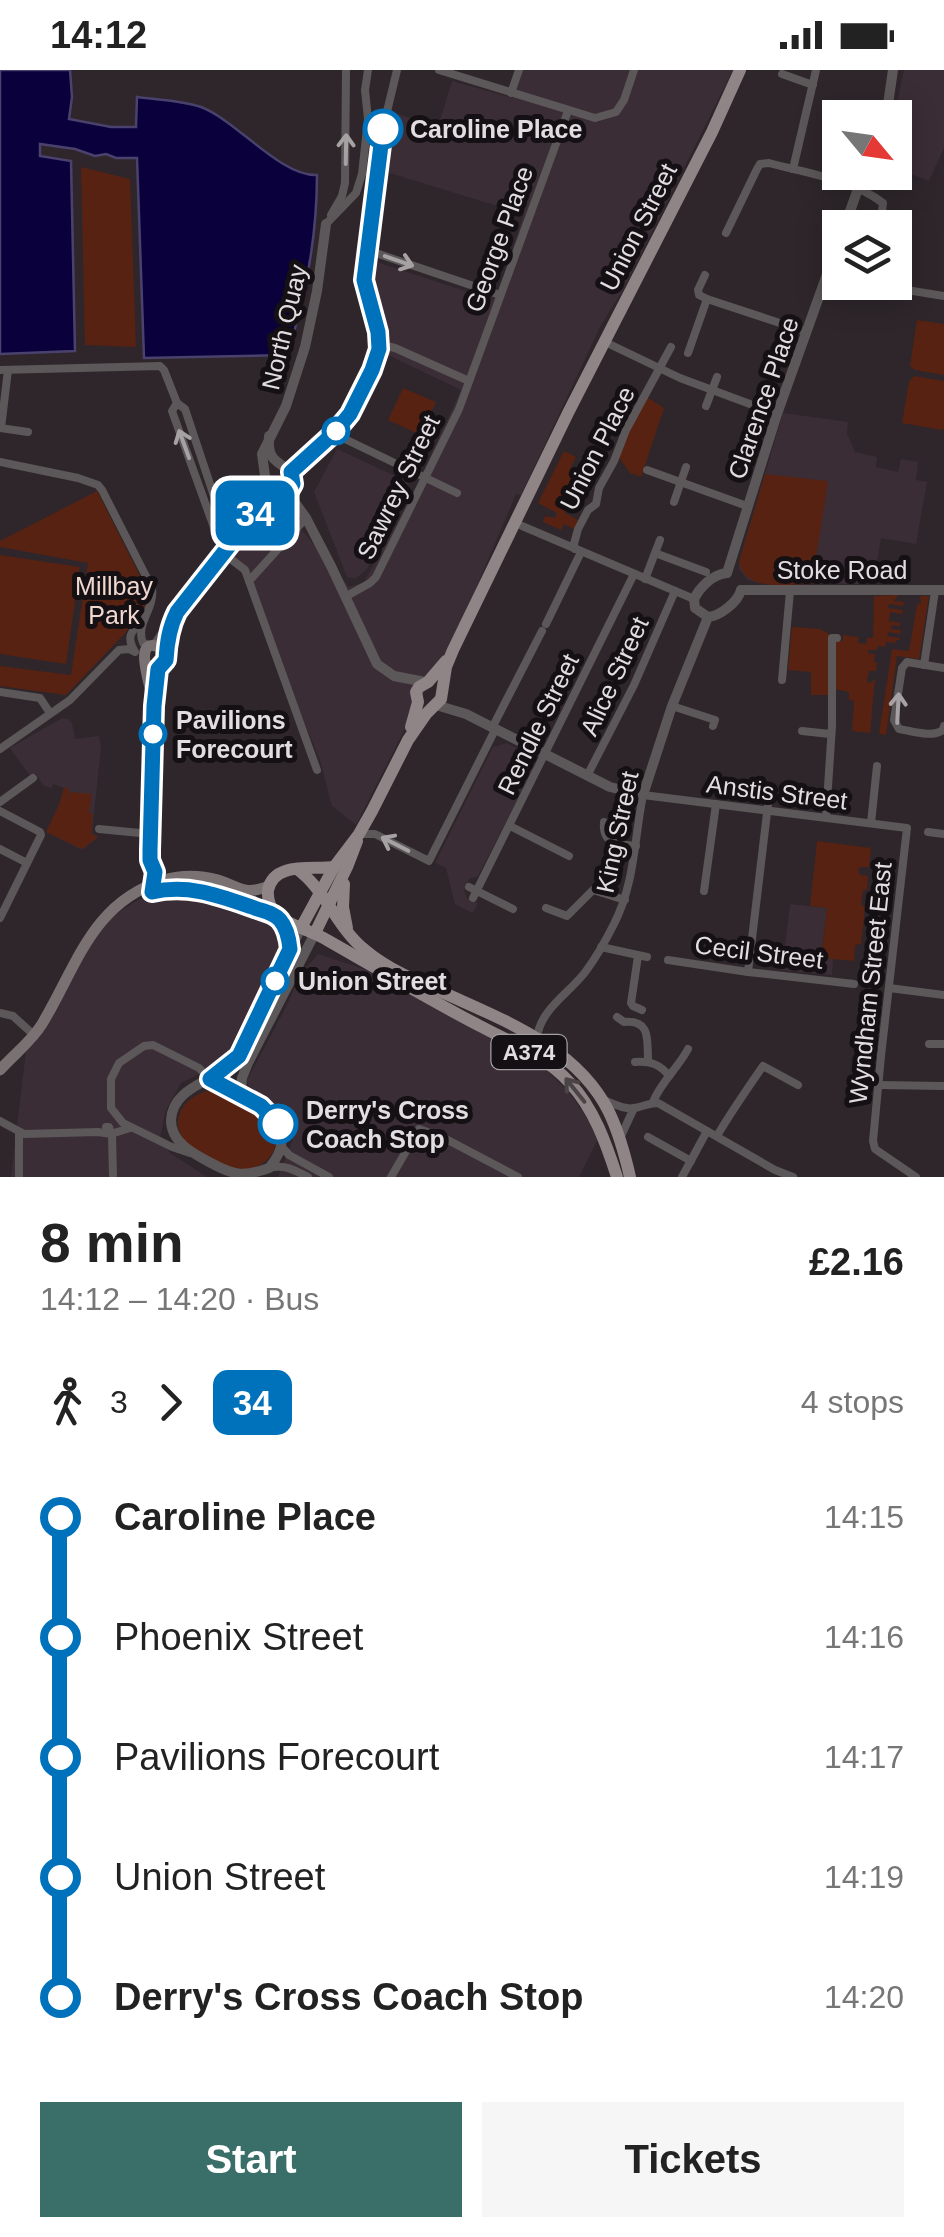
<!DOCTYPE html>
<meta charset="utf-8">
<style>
:root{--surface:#fff;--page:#f6f6f6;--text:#222;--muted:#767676;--accent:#3a6f69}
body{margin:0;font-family:Arial,sans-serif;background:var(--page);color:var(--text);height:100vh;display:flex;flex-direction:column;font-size:38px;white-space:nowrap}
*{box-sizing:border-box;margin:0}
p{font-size:32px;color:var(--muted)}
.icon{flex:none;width:55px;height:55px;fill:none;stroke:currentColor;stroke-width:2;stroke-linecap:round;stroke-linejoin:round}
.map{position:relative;height:1107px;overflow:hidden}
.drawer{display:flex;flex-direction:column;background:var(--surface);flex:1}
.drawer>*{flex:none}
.badge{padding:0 20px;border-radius:15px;font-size:35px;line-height:65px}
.needle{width:65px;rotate:119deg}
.tools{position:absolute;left:822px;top:30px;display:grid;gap:20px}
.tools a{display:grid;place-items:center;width:90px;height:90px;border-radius:0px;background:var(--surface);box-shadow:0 5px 25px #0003;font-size:50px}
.map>.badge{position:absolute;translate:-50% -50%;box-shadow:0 0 0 5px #fff}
.legs{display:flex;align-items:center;gap:15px;height:110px;padding:0 40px;font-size:32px}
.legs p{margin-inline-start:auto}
.summary{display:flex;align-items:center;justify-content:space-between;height:170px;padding:0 40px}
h1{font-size:55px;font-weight:800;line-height:75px}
.action{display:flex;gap:20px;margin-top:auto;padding:20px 40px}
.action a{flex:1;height:115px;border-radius:0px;background:var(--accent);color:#fff;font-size:40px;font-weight:800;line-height:115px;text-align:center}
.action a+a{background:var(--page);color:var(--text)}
ul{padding:0 40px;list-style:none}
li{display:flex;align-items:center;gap:35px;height:120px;font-size:38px}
li i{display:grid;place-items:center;width:15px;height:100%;margin:0 12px;background:currentColor}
li i::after{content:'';width:25px;height:25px;margin:-12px;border:8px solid;border-radius:50%;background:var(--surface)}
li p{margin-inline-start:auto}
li:first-child i{background:linear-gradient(#0000 50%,currentColor 0)}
li:last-child i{background:linear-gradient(currentColor 50%,#0000 0)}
.status{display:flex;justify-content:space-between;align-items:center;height:70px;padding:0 50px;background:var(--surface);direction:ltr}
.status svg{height:28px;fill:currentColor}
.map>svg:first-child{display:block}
</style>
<div class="status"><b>14:12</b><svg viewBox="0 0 49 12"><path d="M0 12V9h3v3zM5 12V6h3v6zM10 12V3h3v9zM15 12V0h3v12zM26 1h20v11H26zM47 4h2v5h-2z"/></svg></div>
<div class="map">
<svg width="944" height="1107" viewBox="0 0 944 1107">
<rect width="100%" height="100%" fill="#2e262b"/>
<!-- built -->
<g fill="#3b2d36">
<path d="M523 0H733L623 220 601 255 521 425 516 424 454 570 413 643 356 755 332 736 320 690 234 485 253 457 283 437 349 517 364 512 415 420 461 320 388 285 390 265 366 214 371 190 492 230 500 218 524 144 383 101 392 42 438 57 452 11 513 28Z"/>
<path d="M904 0H944V78L929 111 906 102 905 105 895 102 894 47Z"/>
<path d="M783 343 848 352 847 363 855 382 877 387 876 397 898 402 901 389 918 392 916 410 927 412 916 474 881 468 873 514 758 513 748 510 739 499V492Z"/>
<path d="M337 379 408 412 409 415 367 499 355 509 347 507 314 422Z"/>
<path d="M62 648 68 649 72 653 75 669 99 666 101 678 92 763 98 767 85 778 80 779 46 762 59 735 64 718 53 714 52 718 44 716 36 704 31 707 10 678Z"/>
<path d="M507 673 528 684 533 699 478 806 469 809 464 820 467 828 478 833 473 843 455 834 446 798 435 793 493 677Z"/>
<path d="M180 819 213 825 265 849 280 860 284 869 223 992 181 1013 166 1040 160 1068 170 1083 207 1107H11L26 981 107 850 138 830Z"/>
<path d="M790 834 827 838 821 887 833 889 832 905 782 900Z"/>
<path d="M318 884 364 899 525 985 546 1000 568 1021 587 1048 598 1069 579 1107H278L294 1066 293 1059 281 1039 249 1020 247 1010 286 937 301 903Z"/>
</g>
<!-- green -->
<g fill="#572211">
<path d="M81 97 130 109 136 277 85 275Z"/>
<path d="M917 250 944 254V305L915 300 910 296Z"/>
<path d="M914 306 944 311V358L942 360 902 353 909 312Z"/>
<path d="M403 318 436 332 421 365 388 350Z"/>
<path d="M647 327 664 338 641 407 630 403 618 386 628 359Z"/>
<path d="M564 381 576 387 570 399 576 402 578 400 581 401 583 396 588 399 565 443 578 450 574 459 564 454 561 460 543 452 545 446 555 448 557 443 538 433Z"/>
<path d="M765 404 828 411 812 514C788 514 745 523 739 492Z"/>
<path d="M97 421 148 522 146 541 66 625 0 616V596L71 605 88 493 0 477V471Z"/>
<path d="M0 485 80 497 66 594 0 584Z"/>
<path d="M898 525 894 531 904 532 903 536 889 534 888 538 903 540 902 544 890 542 889 551 900 553V556L892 555 891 559 901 560 900 564 888 562 887 566 900 568 899 570H896L895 573 886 572 885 577 878 576 877 580H868V583L875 584 874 592 877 593 876 601H869L867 611 870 613 875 609 870 663 852 661 854 631 849 630V622L834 619V570L843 571V565L858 567V573L866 574 867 568H873L874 526Z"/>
<path d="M920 526H929L919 589 897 586 886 665 879 664 892 579 909 581 917 535 921 533Z"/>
<path d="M792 557 820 559 829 564V625H811V602L788 600Z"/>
<path d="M64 718H69L68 732 70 722 92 724 89 743 93 744 91 763 98 767 82 779 46 762 59 735Z"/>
<path d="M817 771 871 778 869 797H861L858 799 860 805 868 806 867 820H863L861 835 865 837 861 874 855 875 854 891 821 888 827 838 810 836Z"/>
<path d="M213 1020C233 1025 261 1037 272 1055 287 1079 261 1103 238 1099 223 1096 201 1086 189 1075 164 1053 185 1023 213 1020Z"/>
</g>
<!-- water -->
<path fill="#09003c" stroke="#4a426d" stroke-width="2.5" d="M0 0H70L72 27 69 49 111 57H136L137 27C158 30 181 30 201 37 236 50 281 107 317 105 317 167 306 226 287 285L144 288 137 88H116L106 84 95 86 75 79 40 74V86L71 91 75 281 0 284Z"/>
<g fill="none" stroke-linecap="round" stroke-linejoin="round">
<!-- minor -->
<g stroke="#5c5758" stroke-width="8">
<path d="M439 0 595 48 616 42 624 30 634 0"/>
<path d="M782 4 813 15"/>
<path d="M511 23 519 0"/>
<path d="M793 99 816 0"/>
<path d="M331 145 342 126 345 113 346 0"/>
<path d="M326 154 356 123 362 104 368 49 365 20 368 0"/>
<path d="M726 163 757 99 760 94 769 93C806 103 852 109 883 133L880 158"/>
<path d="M367 180 500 225"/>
<path d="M705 205 698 220 699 225 707 229 807 262"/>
<path d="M883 212 888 217 944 226"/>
<path d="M605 272 680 308 777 344"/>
<path d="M379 274 395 278 469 311"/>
<path d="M688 283 707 229"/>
<path d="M0 300 160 296 164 300 177 333"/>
<path d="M706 336 717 307"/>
<path d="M0 358 28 362"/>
<path d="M1 358 8 300"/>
<path d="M335 361 347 370 457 423"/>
<path d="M0 392 78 408 98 415 102 420 152 518C155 539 135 554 143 573L150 576"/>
<path d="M647 400 747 436"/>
<path d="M291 402 335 361 350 343 372 300 379 279 378 261 364 210 384 54 397 0"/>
<path d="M674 432 686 397"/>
<path d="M522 456 694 529"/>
<path d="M229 476 216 463 172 341 177 333 185 339 224 456 234 469"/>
<path d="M575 479 574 474 578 459 588 440 596 434 599 418 614 391 626 360 671 277"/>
<path d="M223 483 245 500 317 700"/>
<path d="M655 483 706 502"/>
<path d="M645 509 660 470"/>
<path d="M249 511 306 448"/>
<path d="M345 527 370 513 376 507 459 339 568 41"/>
<path d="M546 554 581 482"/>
<path d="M134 580C127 568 130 562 140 554"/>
<path d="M924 595 935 521"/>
<path d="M944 598 907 592 902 598 894 650 899 659C912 661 932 668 943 660L944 656"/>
<path d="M782 610 790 521"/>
<path d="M0 622 40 628 50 643"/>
<path d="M672 636 715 650 713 656"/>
<path d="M492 658 542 561"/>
<path d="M802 661 830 664"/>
<path d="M0 679 70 630 119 580 129 579 135 582"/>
<path d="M587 706 634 615 675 521"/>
<path d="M0 732 33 708"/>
<path d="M0 741 40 762 41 765 0 848"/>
<path d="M826 747 832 656V568H837"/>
<path d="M604 752C602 774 618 775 636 776"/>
<path d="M871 753 877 696"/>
<path d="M510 756 569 786"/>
<path d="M99 759 150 764"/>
<path d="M928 762 944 764"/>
<path d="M359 764H375L429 791 495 660"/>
<path d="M0 779 27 793"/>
<path d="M614 791 616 775"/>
<path d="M469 817 513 839"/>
<path d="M704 821 716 734"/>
<path d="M473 828 634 504"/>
<path d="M546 838 567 846 593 820 625 830"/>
<path d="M601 877 647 887"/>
<path d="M638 886 631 933 633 936 642 940"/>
<path d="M668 890 748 902 854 914"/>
<path d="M748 902 769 726"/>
<path d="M889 918 944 925"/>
<path d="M0 943 13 946 34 965"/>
<path d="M617 947 624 952C651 950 647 969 648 990"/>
<path d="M537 968C540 939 570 923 586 901 597 886 606 870 614 854 635 813 634 770 643 725L907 758 881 986 873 1071 875 1079 916 1107"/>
<path d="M929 974H944"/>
<path d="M635 992C650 991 660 994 669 1006"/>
<path d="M878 1015 944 1016"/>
<path d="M604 1030C614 1034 625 1040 635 1038 644 1036 649 1033 658 1033L775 1100 793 1107"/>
<path d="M653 1032C661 1012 678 998 688 979"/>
<path d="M0 1051 24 1064 98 1062 111 1064 130 1058"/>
<path d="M106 1057H109L112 1066 113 1105"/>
<path d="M621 1066 634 1038"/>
<path d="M717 1066C731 1042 747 1019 763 996L798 1015"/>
<path d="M648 1067 691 1091"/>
<path d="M281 1076 289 1085 329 1107"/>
<path d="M190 1083 172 1077 123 1053 111 1038V1009L119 993 144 976 153 975 199 998 210 1009"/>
<path d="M269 1098C285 1094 294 1100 308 1107"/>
<path d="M19 1107V1063"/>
<path d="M391 1107 419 1059 444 1068 518 1107"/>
<path d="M682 1107 707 1061"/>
</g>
<!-- tertiary -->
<g stroke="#5c5758" stroke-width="10">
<path d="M886 48 893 0"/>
<path d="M844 158 864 102"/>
<path d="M269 366C267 396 281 389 293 406L291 418 293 430 306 448 331 496 377 594 394 606 425 612"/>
<path d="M258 439 266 413 262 384 286 336 305 277 317 221 326 154"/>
<path d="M727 503 777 344 840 168"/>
<path d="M741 520H944"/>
<path d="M708 547 695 538 694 529C700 517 713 504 727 503"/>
<path d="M708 547C720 546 738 532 741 520"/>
<path d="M155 575 188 527 258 439 269 430 285 423 291 418"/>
<path d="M436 635 466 644 610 717 643 725 672 636 708 547"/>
<path d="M210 1009C245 1024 309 1052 269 1098 244 1107 235 1106 211 1093 194 1084 171 1073 171 1050 173 1015 217 1012 236 989 247 975 253 956 261 940 274 912 288 884 302 856"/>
<path d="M241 1024 242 1008 248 993 315 863"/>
</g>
<!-- secondary -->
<g stroke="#797172" stroke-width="11">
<path d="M145 593 154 599 162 597 166 591 165 580C132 561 148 607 151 622"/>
<path d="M151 818 155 802 150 790 149 780 154 636 158 599"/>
<path d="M148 823C194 809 234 832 277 846"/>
<path d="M0 1000C14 984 31 972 42 954 77 896 92 832 164 810 181 805 200 805 218 810 240 817 244 826 269 816"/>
</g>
<!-- primary -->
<g stroke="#8f8486" stroke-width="12">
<path d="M411 657 418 632 416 622 419 617 428 612 446 591"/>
<path d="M334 797C312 800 274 791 268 820 267 830 271 841 279 847 290 855 314 862 327 870 378 899 428 929 480 956 510 972 546 986 570 1013 594 1039 606 1073 617 1107"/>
<path d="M297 799C326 820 337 858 365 880 390 901 423 914 453 927 511 953 579 981 609 1042 619 1063 625 1085 630 1107"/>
<path d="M344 814 343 837 347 858"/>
<path d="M302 856 334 797 359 764 372 741 408 670 426 644 441 629 446 597 453 580 568 343 712 62 740 0"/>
<path d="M315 863 347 797 357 771"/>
</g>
</g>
<!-- one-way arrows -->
<defs><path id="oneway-shaft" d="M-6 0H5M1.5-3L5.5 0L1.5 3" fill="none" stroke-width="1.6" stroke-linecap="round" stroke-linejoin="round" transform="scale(2.5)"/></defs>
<g stroke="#a6a1a3">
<use href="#oneway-shaft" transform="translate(346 79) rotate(-89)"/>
<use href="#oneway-shaft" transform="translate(399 191) rotate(19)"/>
<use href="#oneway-shaft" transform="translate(184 374) rotate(-110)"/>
<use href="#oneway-shaft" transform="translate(898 638) rotate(-87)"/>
<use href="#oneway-shaft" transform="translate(395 774) rotate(-153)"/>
</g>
<use stroke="#4b4447" href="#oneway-shaft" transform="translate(575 1020) rotate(-129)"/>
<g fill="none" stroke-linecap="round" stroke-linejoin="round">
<defs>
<path id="line-1" d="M278 1054 261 1036 210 1009 239 986 290 879C289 869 287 858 280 850 273 842 261 841 252 837 217 825 188 814 152 822L155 802 150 790V780L154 636 158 599 166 590C167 573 169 558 177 542L258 439 269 430 289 421 293 414 291 402 335 362 350 344 372 300 379 279 378 262 364 210 383 59"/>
</defs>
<!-- line-1 casing -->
<use href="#line-1" stroke="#fff" stroke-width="22"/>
<!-- line-1 -->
<use href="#line-1" stroke="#0072bc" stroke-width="15"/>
</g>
<!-- markers -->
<g fill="#fff" stroke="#0072bc" stroke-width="5">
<circle cx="383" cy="59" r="18"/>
<circle cx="336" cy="361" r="12"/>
<circle cx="153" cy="664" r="12"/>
<circle cx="275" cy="911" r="12"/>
<circle cx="278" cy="1054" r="18"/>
</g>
<g text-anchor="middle" stroke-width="10" stroke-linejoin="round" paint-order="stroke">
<!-- shield labels -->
<rect fill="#141013" stroke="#a4a0a2" stroke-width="2.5" x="491.5" y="965" width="75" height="34" rx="8"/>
<g font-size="22" font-weight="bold" fill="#e2dde0">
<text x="529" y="990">A374</text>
</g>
<!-- stop labels -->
<g font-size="25" font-weight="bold" fill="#e2dde0" stroke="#141013" text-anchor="start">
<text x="410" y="68">Caroline Place</text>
<text x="176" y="659">Pavilions<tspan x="176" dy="29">Forecourt</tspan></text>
<text x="298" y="920">Union Street</text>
<text x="306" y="1049">Derry's Cross<tspan x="306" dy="29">Coach Stop</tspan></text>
</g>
<!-- street labels -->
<g font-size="25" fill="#e2dde0" stroke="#141013">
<text transform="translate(638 157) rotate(-63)" y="9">Union Street</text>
<text transform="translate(499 169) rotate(-70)" y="9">George Place</text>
<text transform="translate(284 257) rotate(-77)" y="9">North Quay</text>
<text transform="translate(763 328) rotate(-71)" y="9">Clarence Place</text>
<text transform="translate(597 378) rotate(-63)" y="9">Union Place</text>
<text transform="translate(398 417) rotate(-64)" y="9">Sawrey Street</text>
<text x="842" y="509">Stoke Road</text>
<text transform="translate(614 606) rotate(-65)" y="9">Alice Street</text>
<text transform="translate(538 654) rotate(-64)" y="9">Rendle Street</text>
<text transform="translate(777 722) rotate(7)" y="9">Anstis Street</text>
<text transform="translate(617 762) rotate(-78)" y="9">King Street</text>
<text transform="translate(759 882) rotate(7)" y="9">Cecil Street</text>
<text transform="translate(870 913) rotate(-84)" y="9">Wyndham Street East</text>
</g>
<!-- park labels -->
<g font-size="25" fill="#f0d8d0" stroke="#141013">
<text x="114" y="525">Millbay<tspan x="114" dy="29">Park</tspan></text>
</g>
</g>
</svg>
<div class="tools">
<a><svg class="needle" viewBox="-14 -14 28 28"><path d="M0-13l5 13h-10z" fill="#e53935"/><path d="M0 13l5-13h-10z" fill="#767676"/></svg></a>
<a><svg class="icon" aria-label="layers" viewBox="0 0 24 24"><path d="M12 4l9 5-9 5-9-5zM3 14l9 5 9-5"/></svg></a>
</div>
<b class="badge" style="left:255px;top:443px;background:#0072bc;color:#fff">34</b>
</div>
<section class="drawer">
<div class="summary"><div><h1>8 min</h1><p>14:12 – 14:20 · Bus</p></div><b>£2.16</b></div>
<div class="legs"><svg class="icon" aria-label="walk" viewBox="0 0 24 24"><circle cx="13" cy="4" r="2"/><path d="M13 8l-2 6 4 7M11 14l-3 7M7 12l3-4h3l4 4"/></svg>3<svg class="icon" aria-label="forward" viewBox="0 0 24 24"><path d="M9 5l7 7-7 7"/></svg><b class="badge" style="background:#0072bc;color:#fff">34</b><p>4 stops</p></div>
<ul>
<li><i style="color:#0072bc"></i><b>Caroline Place</b><p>14:15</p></li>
<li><i style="color:#0072bc"></i><span>Phoenix Street</span><p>14:16</p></li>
<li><i style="color:#0072bc"></i><span>Pavilions Forecourt</span><p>14:17</p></li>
<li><i style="color:#0072bc"></i><span>Union Street</span><p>14:19</p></li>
<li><i style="color:#0072bc"></i><b>Derry's Cross Coach Stop</b><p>14:20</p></li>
</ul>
<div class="action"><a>Start</a><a>Tickets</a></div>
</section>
